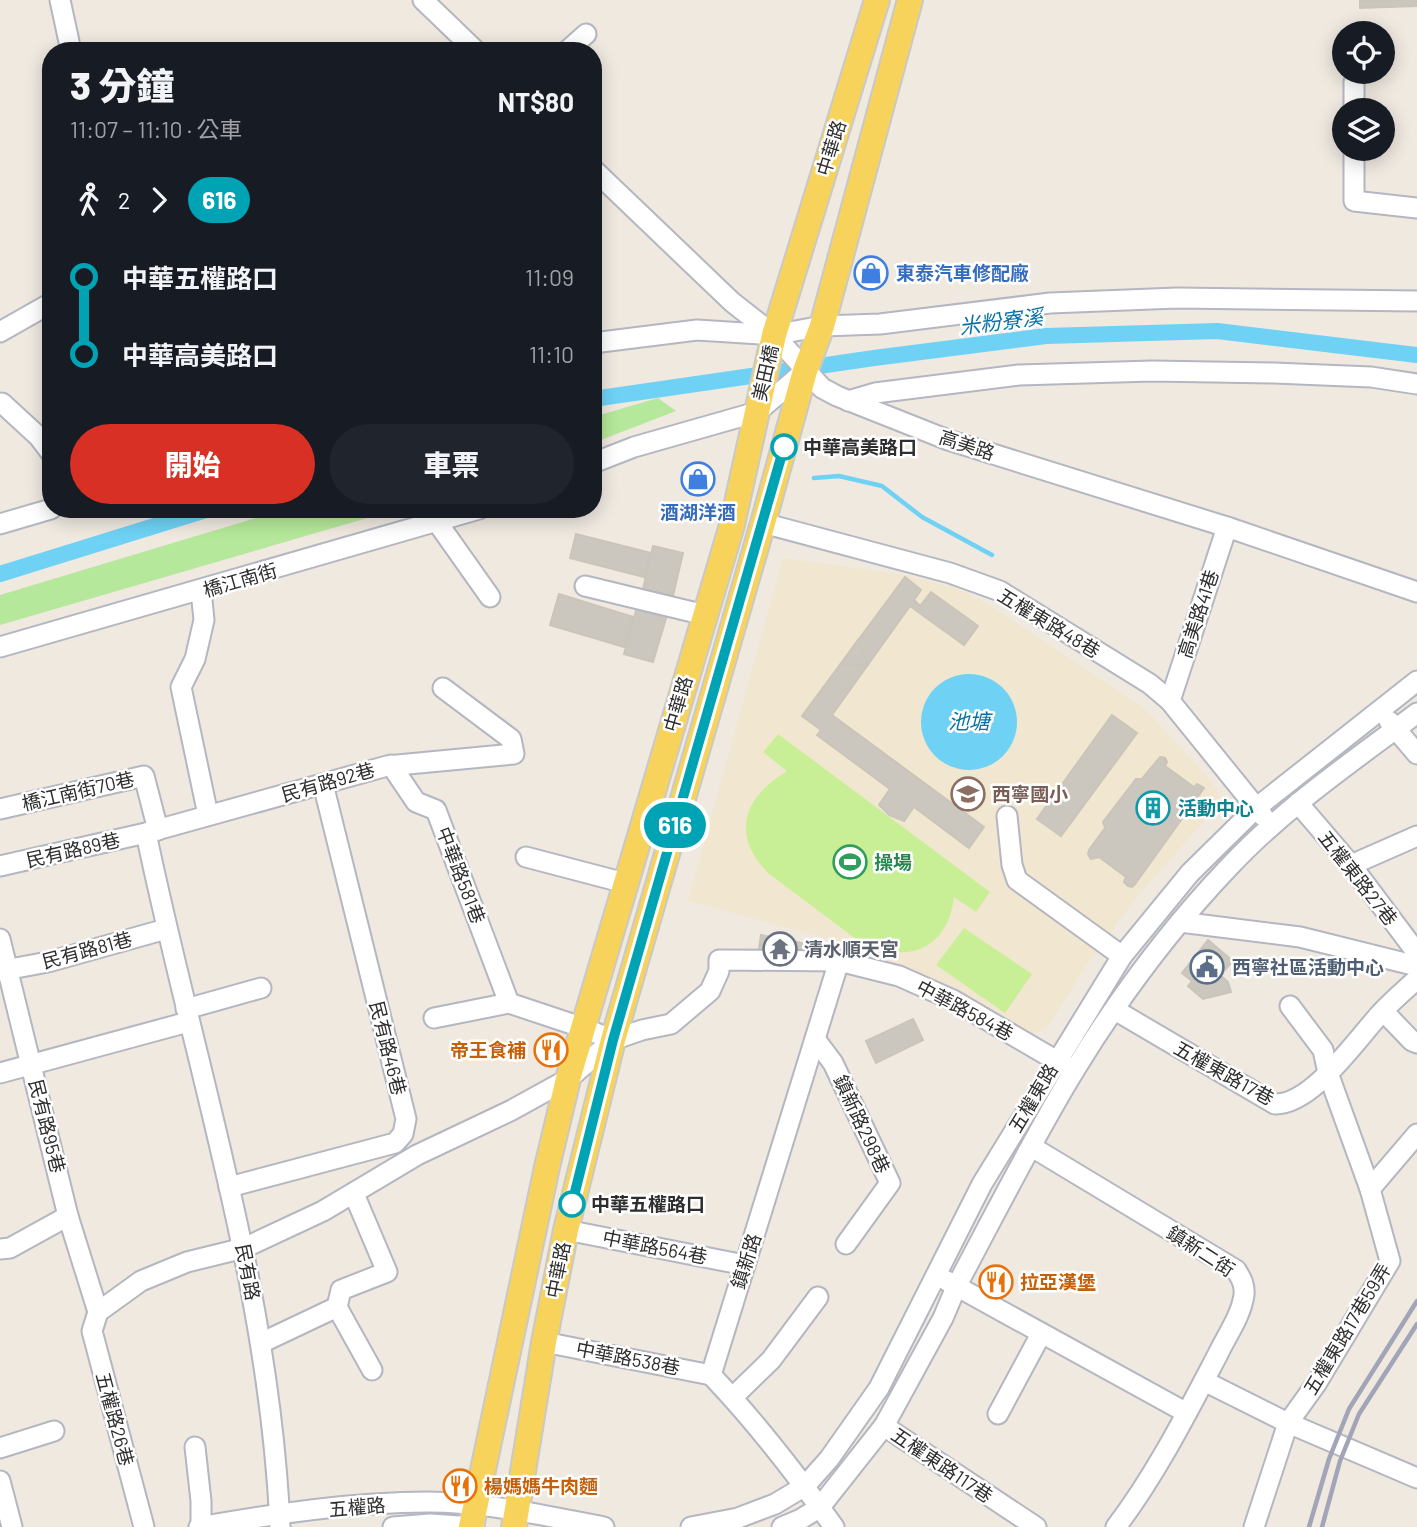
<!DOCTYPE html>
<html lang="zh-TW">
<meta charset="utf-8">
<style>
:root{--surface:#171b24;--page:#20242c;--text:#f1f3f6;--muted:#9ea1a6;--accent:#d93025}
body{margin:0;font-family:Barlow,"Noto Sans TC",sans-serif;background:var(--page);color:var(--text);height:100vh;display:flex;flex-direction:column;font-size:26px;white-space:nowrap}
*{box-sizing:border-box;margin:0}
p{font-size:23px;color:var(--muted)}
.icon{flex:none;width:38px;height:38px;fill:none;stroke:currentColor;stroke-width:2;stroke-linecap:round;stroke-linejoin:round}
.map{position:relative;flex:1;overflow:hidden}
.details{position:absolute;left:42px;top:42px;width:560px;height:476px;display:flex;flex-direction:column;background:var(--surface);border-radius:28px;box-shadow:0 4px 18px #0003}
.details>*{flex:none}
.badge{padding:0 14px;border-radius:23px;font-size:24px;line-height:46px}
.tools{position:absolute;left:1332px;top:21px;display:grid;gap:14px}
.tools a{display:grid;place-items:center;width:63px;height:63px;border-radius:50%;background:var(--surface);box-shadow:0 4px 18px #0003;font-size:35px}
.map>.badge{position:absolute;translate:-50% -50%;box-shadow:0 0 0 4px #fff}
.legs{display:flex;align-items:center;gap:10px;height:77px;padding:0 28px;font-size:23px}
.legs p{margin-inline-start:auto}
.head{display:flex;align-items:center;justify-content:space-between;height:119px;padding:0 28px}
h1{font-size:38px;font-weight:800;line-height:52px}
.cta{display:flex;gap:14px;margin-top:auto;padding:14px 28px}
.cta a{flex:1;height:80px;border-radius:42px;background:var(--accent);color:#fff;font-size:28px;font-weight:800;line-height:80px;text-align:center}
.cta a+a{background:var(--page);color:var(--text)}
ul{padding:0 28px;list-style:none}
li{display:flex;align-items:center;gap:24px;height:77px;font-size:26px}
li i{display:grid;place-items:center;width:10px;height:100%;margin:0 9px;background:currentColor}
li i::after{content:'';width:18px;height:18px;margin:-9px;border:5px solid;border-radius:50%;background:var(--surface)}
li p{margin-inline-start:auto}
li:first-child i{background:linear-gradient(#0000 50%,currentColor 0)}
li:last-child i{background:linear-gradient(currentColor 50%,#0000 0)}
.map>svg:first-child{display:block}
</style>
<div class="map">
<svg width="1417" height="1527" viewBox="0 0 1417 1527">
<rect width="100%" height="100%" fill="#efe9e0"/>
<!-- education -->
<path fill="#f1e6cf" d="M783 558 904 575 959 589 994 608 1145 709 1207 776 1218 791 1220 802 1217 807 1135 899 1086 966 1048 1026 1040 1032 1032 1033 1027 1031 921 973 827 938 688 901Z"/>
<!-- green -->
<g fill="#b5e89a">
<path d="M658 398 676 411 593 443V417Z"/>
<path d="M286 509H398L0 625V595Z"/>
</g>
<!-- pitch -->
<g fill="#c9ef96">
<path d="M778 734 990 892 976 912 954 897C947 954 902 965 856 939L768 873C730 834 744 797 787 771L763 752Z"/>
<path d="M964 928 1032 974 1005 1013 936 965Z"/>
</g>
<!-- water -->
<circle fill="#6fd2f5" cx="969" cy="722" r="48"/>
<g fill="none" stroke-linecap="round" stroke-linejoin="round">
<!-- stream -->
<path stroke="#6fd2f5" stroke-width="4.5" d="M814 478 839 476 882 486 922 517 992 555"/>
<!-- canal -->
<g stroke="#6fd2f5" stroke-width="16">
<path d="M593 399 874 358 1046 336 1217 331 1417 355"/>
<path d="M0 574 209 509"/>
</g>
</g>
<!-- building -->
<g fill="#cbc7be" stroke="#cbc5b9" stroke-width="2">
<path d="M1360 0H1417V6L1360 8Z"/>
<path d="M576 534 651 553 644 577 570 558Z"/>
<path d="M653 546 683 553 672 600 642 593Z"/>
<path d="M905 577 921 590 914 600 920 606 931 592 978 626 964 645 910 606 832 715 984 827 969 848 914 807 904 821 889 815 879 805 890 789 817 735 821 730 802 716Z"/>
<path d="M559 594 633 617 624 647 550 625Z"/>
<path d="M637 607 667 615 653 662 624 654Z"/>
<path d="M858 640 868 665H840Z"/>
<path d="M1112 715 1137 733 1061 836 1037 819Z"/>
<path d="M1160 757 1165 758 1167 762 1165 766 1194 787 1197 784 1204 788 1135 884 1132 887 1128 886 1124 882 1126 877 1099 857 1091 859 1088 854 1089 850 1105 828 1103 822 1136 779H1142Z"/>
<path d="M761 935 802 943 801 956 758 955Z"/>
<path d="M1208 940 1233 961 1220 975 1228 982 1231 992 1203 999 1188 986 1192 981 1182 973Z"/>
<path d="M913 1019 923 1040 876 1063 866 1041Z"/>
</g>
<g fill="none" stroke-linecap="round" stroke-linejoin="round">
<defs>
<g id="minor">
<path d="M60 0 71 51"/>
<path d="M423 0 476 51"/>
<path d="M567 51 586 34"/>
<path d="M1354 110V82"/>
<path d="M1354 149V201L1417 208"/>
<path d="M593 169 732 302 774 335 822 388 837 396 948 440 1227 527 1417 592"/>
<path d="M0 332 51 303"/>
<path d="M593 343 697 330 774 335 822 326 880 324 1050 303 1177 298 1417 301"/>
<path d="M848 401 875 393 1019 375 1152 371 1274 373 1371 377 1417 384"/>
<path d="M2 403 39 437 51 453"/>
<path d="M593 463 634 447 757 412 805 371"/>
<path d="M437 522 490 597"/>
<path d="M763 523 950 573 1000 591 1150 684 1170 701 1263 816"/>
<path d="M0 524 51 509"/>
<path d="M585 586 705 615"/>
<path d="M201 591 204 620 195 659 181 687 208 815"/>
<path d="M0 647 479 509"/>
<path d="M1170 701 1227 527"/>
<path d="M1389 721 1417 754"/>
<path d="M391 765 416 802 436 810 509 1003 584 1028 613 1040"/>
<path d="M1298 803 1351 865 1417 953"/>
<path d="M0 809 144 776 158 830"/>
<path d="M1007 816 1012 865 1017 880 1122 956"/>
<path d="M146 833C194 1064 270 1290 280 1527"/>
<path d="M526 857 625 883"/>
<path d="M1351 865 1417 836"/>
<path d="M0 866 146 833 387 766 514 754 511 739 443 688"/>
<path d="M1180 922 1300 937 1417 966"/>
<path d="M0 939 68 1216 98 1312"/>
<path d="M0 971 48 962 166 929"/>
<path d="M186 1009 261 988"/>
<path d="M1115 1010 1275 1104C1312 1105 1356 1040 1381 1013 1392 1001 1405 990 1417 979"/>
<path d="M1383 1011 1412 1041 1417 1043"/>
<path d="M434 1018 509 1003"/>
<path d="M815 1039 833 1063 890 1183 846 1244"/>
<path d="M0 1073 188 1022"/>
<path d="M1032 1147 1236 1270C1241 1278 1245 1284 1244 1295 1241 1316 1227 1335 1218 1354 1187 1413 1156 1474 1116 1527"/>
<path d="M229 1187 395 1143 403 1134 406 1119 323 784"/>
<path d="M1370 1189 1417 1134"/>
<path d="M566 1230 745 1265"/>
<path d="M0 1249 10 1248 68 1216"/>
<path d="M947 1281 1185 1412"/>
<path d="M337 1307 372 1370"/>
<path d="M98 1312 141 1281 187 1262 244 1248 323 1211 417 1155 512 1110 568 1079 613 1040 642 1030 671 1024 710 991 719 971V960L839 961 899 976 953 1000 1074 1071"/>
<path d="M98 1312 92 1331 144 1527"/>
<path d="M544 1342 711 1375"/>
<path d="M261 1343 337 1307 341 1290 387 1272 354 1194"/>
<path d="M1204 1381 1288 1423 1417 1478"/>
<path d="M733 1397 771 1360 818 1297"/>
<path d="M998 1414 1041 1334"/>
<path d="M884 1426 1036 1527"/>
<path d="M195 1447 201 1501V1527"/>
<path d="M0 1448 54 1431"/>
<path d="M0 1481 12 1527"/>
<path d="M199 1527C274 1514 352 1502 428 1502 487 1502 546 1516 604 1527"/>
<path d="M393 1527 430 1524 474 1527"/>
<path d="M691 1527 738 1518 775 1504 805 1486 829 1459 879 1388 982 1184 1122 956 1190 873 1256 808 1417 681"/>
<path d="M782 1527 801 1519 820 1507 884 1426 943 1318 957 1285C995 1214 1032 1140 1074 1071 1118 999 1170 929 1228 868 1284 808 1352 762 1417 713"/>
<path d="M834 1527C796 1474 756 1422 711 1375L839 961"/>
<path d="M1254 1527 1288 1423 1316 1384 1390 1261 1370 1189 1328 1073 1323 1050 1290 1006"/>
</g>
<g id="major">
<path d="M471 1527 547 1167 568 1079 732 525 774 335 877 0"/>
<path d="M514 1527 544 1342 566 1230 613 1040 763 523 805 371 822 326 910 0"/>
</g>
</defs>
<!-- minor casing -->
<use href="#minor" stroke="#b4b6c1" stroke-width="23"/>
<!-- major casing -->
<use href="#major" stroke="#c9c9c9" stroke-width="28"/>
<!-- minor -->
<use href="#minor" stroke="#fff" stroke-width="19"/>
<!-- major -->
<use href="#major" stroke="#f8d35c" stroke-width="24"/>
<!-- rail -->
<g stroke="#a2a5b8" stroke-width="4.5">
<path d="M1309 1527 1329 1459 1349 1409 1417 1301"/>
<path d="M1322 1527 1340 1461 1359 1414 1417 1324"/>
</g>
</g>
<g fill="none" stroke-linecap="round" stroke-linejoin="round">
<defs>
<path id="line-1" d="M572 1204 613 1040 784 447"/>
</defs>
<!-- line-1 casing -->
<use href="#line-1" stroke="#fff" stroke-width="16"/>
<!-- line-1 -->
<use href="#line-1" stroke="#00a3b4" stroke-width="10"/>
</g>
<!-- icons -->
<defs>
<symbol id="shop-ring" viewBox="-11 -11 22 22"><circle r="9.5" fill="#fff" stroke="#3f7fe0" stroke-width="1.5"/><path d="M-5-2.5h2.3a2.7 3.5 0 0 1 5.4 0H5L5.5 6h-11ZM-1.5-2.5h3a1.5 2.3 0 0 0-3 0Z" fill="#3f7fe0"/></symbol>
<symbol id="school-ring" viewBox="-11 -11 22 22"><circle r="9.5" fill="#fff" stroke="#8d6e63" stroke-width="1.5"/><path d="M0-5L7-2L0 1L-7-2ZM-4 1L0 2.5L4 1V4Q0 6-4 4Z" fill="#8d6e63"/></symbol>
<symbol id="building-ring" viewBox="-11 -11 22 22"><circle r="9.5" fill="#fff" stroke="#0f9aa8" stroke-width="1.5"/><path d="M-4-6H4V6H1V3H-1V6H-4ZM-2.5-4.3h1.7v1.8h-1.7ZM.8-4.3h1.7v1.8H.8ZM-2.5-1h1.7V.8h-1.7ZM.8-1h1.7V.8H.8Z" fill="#0f9aa8"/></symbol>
<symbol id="stadium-ring" viewBox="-11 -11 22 22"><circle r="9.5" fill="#fff" stroke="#2e9e5b" stroke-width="1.5"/><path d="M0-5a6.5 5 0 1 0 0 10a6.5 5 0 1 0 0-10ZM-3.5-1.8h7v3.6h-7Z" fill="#2e9e5b"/></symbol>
<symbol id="temple-ring" viewBox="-11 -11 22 22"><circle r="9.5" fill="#fff" stroke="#6b7280" stroke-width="1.5"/><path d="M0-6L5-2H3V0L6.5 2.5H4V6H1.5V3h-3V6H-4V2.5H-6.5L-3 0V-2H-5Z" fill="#6b7280"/></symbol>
<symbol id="civic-ring" viewBox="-11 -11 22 22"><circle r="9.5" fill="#fff" stroke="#5c6f8a" stroke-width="1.5"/><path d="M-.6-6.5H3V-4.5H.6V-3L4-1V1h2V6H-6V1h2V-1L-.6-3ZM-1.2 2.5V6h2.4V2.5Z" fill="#5c6f8a"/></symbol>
<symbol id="restaurant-ring" viewBox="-11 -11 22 22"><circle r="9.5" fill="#fff" stroke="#e8710a" stroke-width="1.5"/><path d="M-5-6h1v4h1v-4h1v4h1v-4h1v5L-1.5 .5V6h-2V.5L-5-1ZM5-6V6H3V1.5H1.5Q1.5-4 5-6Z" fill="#e8710a"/></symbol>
</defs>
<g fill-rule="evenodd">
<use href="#shop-ring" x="852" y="254" width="38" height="38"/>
<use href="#shop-ring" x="679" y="460" width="38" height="38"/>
<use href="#school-ring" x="949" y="775" width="38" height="38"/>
<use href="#building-ring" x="1134" y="789" width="38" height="38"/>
<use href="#stadium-ring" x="831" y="843" width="38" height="38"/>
<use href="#temple-ring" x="761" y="930" width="38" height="38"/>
<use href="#civic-ring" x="1188" y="948" width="38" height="38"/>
<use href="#restaurant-ring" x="532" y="1031" width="38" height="38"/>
<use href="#restaurant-ring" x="977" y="1263" width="38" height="38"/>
<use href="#restaurant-ring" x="441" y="1467" width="38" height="38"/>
</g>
<!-- markers -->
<g fill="#fff" stroke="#00a3b4" stroke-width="3.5">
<circle cx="784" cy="447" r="12"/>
<circle cx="572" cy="1204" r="12"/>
</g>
<g text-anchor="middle" stroke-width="5" stroke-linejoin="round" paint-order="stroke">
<!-- street labels -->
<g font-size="19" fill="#2e2e2e" stroke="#fff">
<text transform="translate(831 148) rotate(-73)" y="7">中華路</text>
<text transform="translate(765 373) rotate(-77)" y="7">美田橋</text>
<text transform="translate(967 445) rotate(18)" y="7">高美路</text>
<text transform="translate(240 580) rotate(-16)" y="7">橋江南街</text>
<text transform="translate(1198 614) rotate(-72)" y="7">高美路41巷</text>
<text transform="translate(1049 623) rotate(31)" y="7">五權東路48巷</text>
<text transform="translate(678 704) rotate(-74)" y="7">中華路</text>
<text transform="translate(328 782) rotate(-16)" y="7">民有路92巷</text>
<text transform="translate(78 791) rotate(-13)" y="7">橋江南街70巷</text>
<text transform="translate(73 850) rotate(-13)" y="7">民有路89巷</text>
<text transform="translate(461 875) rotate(69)" y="7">中華路581巷</text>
<text transform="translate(1358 878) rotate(52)" y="7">五權東路27巷</text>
<text transform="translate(87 950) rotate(-15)" y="7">民有路81巷</text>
<text transform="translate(965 1010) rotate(28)" y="7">中華路584巷</text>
<text transform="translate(388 1048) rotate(76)" y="7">民有路46巷</text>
<text transform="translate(1224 1073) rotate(29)" y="7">五權東路17巷</text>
<text transform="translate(1033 1098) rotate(-59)" y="7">五權東路</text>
<text transform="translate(862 1124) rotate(65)" y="7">鎮新路298巷</text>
<text transform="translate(47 1126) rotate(76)" y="7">民有路95巷</text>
<text transform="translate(655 1247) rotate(11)" y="7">中華路564巷</text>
<text transform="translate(1201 1251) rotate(33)" y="7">鎮新二街</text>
<text transform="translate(746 1261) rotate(-72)" y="7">鎮新路</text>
<text transform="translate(558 1270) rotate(-79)" y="7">中華路</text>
<text transform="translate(248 1272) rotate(79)" y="7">民有路</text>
<text transform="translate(1347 1329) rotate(-59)" y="7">五權東路17巷59弄</text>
<text transform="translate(628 1358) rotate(11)" y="7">中華路538巷</text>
<text transform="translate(115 1419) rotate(75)" y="7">五權路26巷</text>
<text transform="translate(942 1465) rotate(34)" y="7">五權東路117巷</text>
<text transform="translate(357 1507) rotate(-5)" y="7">五權路</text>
</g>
<!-- shop labels -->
<g font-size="19" font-weight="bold" fill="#366cbe" stroke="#fff" text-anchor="start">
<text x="896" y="280">東泰汽車修配廠</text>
<text x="698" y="519" text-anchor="middle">酒湖洋酒</text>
</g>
<!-- stop labels -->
<g font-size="19" font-weight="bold" fill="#2e2e2e" stroke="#fff" text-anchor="start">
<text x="803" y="454">中華高美路口</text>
<text x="591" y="1211">中華五權路口</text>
</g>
<!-- education labels -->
<g font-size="19" font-weight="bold" fill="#785e54" stroke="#fff" text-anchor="start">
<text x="992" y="801">西寧國小</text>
</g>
<!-- culture labels -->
<g font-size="19" font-weight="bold" fill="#0d838f" stroke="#fff" text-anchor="start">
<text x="1178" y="815">活動中心</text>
</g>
<!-- leisure labels -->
<g font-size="19" font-weight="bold" fill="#27864d" stroke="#fff" text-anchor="start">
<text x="874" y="869">操場</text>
</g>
<!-- worship labels -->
<g font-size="19" font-weight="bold" fill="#5b616d" stroke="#fff" text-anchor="start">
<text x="804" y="956">清水順天宮</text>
</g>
<!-- service labels -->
<g font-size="19" font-weight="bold" fill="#4e5e75" stroke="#fff" text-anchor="start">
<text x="1232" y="974">西寧社區活動中心</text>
</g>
<!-- food labels -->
<g font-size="19" font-weight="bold" fill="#c56008" stroke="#fff" text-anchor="start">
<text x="526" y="1057" text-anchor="end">帝王食補</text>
<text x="1020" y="1289">拉亞漢堡</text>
<text x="484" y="1493">楊媽媽牛肉麵</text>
</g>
<!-- water labels -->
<g font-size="21" font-style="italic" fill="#0771a8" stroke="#fff">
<text transform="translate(1001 322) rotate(-7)" y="7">米粉寮溪</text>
<text x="969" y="729">池塘</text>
</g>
</g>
</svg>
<div class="tools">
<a><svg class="icon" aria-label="locate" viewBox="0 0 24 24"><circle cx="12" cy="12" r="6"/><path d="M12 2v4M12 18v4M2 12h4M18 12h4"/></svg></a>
<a><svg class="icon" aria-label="layers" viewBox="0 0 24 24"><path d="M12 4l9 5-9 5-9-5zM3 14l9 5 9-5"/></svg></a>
</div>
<b class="badge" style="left:675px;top:825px;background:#00a3b4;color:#fff">616</b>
<section class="details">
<div class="head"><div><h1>3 分鐘</h1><p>11:07 – 11:10 · 公車</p></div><b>NT$80</b></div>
<div class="legs"><svg class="icon" aria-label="walk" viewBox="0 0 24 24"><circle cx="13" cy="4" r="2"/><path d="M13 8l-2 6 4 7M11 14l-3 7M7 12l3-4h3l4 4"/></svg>2<svg class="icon" aria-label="forward" viewBox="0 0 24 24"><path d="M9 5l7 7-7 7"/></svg><b class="badge" style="background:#00a3b4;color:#fff">616</b></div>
<ul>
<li><i style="color:#00a3b4"></i><b>中華五權路口</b><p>11:09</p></li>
<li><i style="color:#00a3b4"></i><b>中華高美路口</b><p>11:10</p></li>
</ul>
<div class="cta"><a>開始</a><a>車票</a></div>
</section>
</div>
